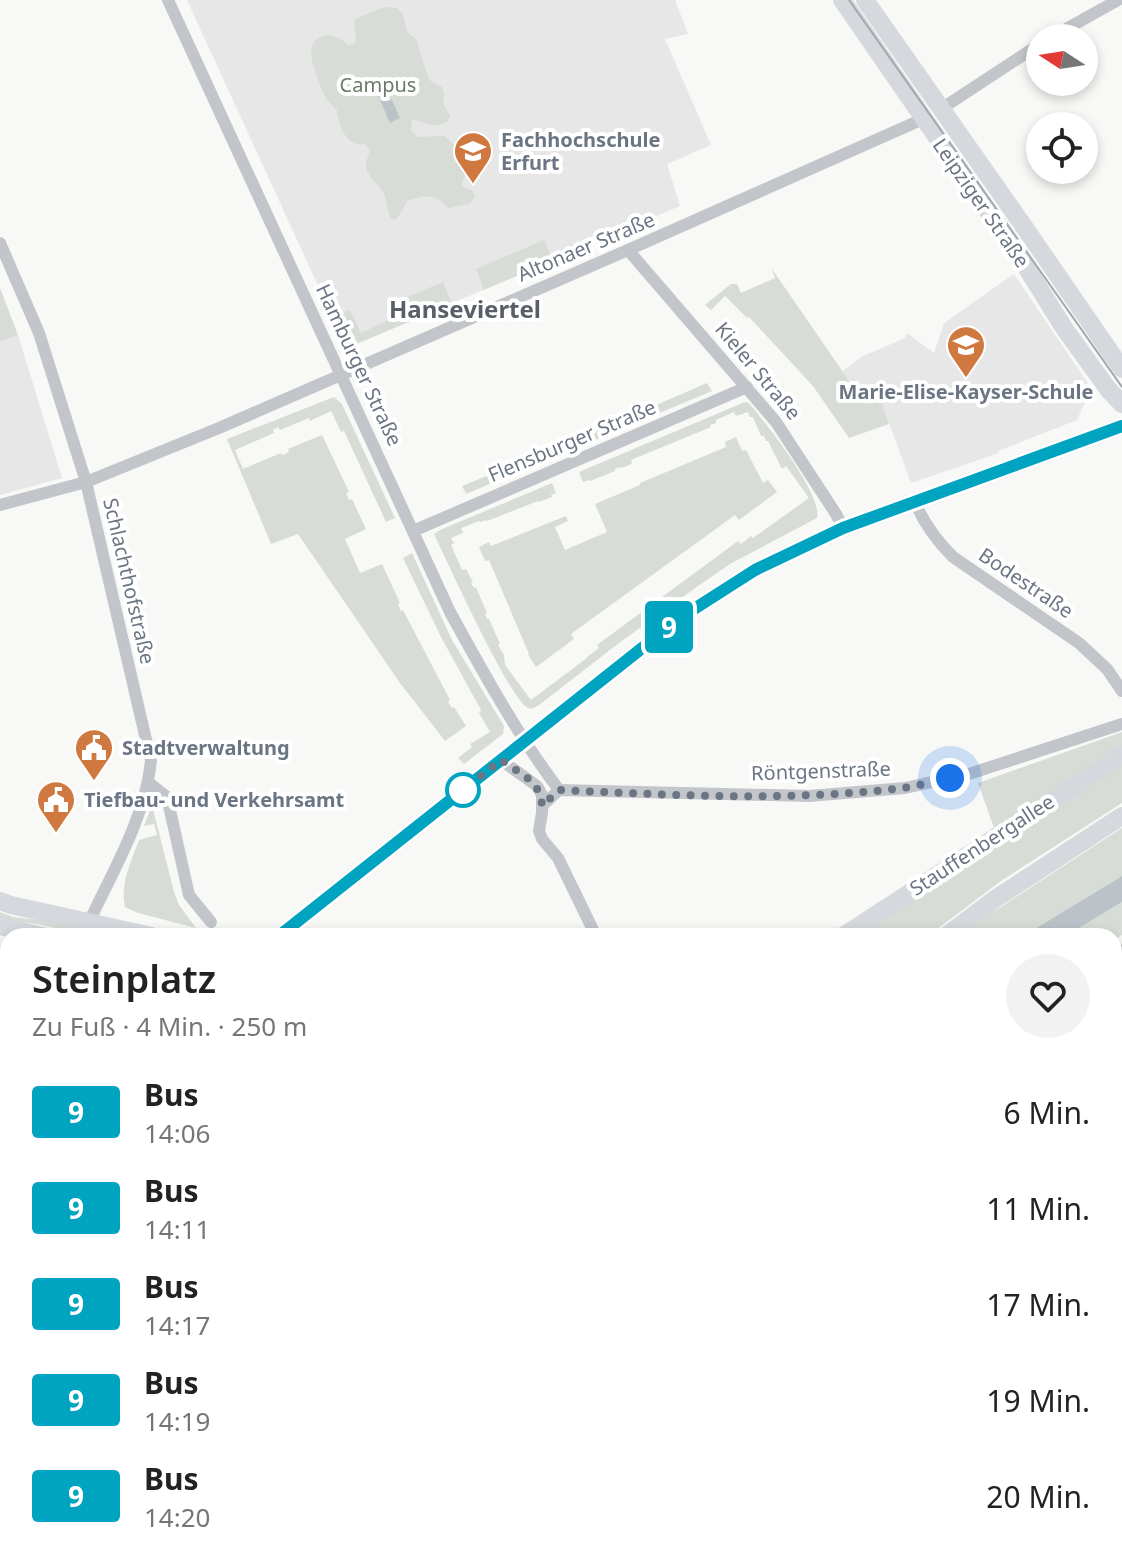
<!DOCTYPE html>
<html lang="de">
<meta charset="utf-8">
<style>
:root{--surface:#fff;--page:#f2f2f2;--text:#222;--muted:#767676}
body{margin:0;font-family:"Noto Sans",sans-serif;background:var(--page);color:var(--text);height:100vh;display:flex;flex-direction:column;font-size:30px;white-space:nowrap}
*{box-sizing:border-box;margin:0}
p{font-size:26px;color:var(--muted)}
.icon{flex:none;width:44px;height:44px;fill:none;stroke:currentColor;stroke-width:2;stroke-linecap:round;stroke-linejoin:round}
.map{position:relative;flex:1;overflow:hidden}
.sheet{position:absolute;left:0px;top:928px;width:1122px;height:634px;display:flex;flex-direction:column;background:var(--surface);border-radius:24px 24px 0 0;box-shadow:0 4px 12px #0003}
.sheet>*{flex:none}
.badge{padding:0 16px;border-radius:6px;font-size:28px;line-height:52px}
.needle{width:52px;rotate:282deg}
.controls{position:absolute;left:1026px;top:24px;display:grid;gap:16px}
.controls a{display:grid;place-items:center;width:72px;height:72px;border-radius:50%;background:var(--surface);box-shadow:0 4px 12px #0003;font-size:40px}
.you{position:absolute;width:40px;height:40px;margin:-20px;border:6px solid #fff;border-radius:50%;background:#1a73e8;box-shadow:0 0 0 12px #1a73e833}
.map>.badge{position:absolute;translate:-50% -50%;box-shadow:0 0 0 4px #fff}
.round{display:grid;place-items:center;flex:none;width:84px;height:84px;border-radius:42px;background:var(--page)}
.head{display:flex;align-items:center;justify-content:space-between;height:136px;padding:0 32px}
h1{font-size:38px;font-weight:600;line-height:60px}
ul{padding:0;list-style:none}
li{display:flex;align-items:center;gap:24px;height:96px;padding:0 32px}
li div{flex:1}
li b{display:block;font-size:30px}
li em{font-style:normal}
li .badge{min-width:88px;font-weight:700;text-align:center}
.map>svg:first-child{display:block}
</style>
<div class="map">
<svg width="1122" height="1561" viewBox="0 0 1122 1561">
<rect width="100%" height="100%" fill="#f8f8f6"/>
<!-- built -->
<g fill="#e6e7e6">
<path d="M187 0H675L688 34 665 39 711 145 667 164 680 206 356 344H347L343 340Z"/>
<path d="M1014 274 1091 388 1077 420 998 451 999 453 911 483 880 398 865 404 842 371 863 356 905 338 907 333 934 353 944 323Z"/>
<path d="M18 335 62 478 0 495V342Z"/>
<path d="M382 1554H560L562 1561H388Z"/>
</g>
<!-- green -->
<g fill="#d7ddd6">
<path d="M384 7 397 8 403 14 407 32 416 39 429 80 442 87 444 95 443 103 450 116 447 122C435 129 426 124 414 119L412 121 411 130 417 137 444 136C453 143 470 160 466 172 465 177 462 181 461 186L473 191 475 197 469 204 448 208C434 192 425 196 407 201L401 213 395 220 390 218C388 209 387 200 383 192 378 182 364 175 366 163 367 158 369 154 370 150L365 144C347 148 338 125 337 110 334 107 330 104 328 101 322 93 311 62 311 53 312 30 336 32 348 45L355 44 356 40 354 22 356 19Z"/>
<path d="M544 240 550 254 581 241 584 247 484 290 476 269Z"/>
<path d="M772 269 865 404 880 397 889 424 849 438 813 386 749 317 747 318 725 296 711 310 705 305 731 284H737L741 293 775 278Z"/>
<path d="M443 282 452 304 356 344C341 344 338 330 333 318L350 310 361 333 395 317 390 304Z"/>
<path d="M0 288 18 335 0 342Z"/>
<path d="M707 383 712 391 466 494 462 486 521 462 520 458 615 419 617 422Z"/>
<path d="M334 397 342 404 395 518 386 522 344 431 341 432 331 411 310 421 309 418 280 430 278 427 273 430 274 433 235 450 243 469 281 453 282 455 289 452 288 449 322 435 349 492 346 493 349 500 352 499 366 529 345 539 360 573 382 564 400 603 398 604 401 611 403 610 450 700 448 702 452 708 454 707 466 726 445 741 400 683 298 534 271 544 227 439Z"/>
<path d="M745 402 749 403C765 422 823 495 817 518L730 564 698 586 619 643 539 705C535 707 532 710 528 708 511 702 446 559 434 534L440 530 552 483 556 493 551 495 552 497 539 502 538 501 487 521 486 520 481 522 479 521 461 528 463 533 451 538 454 543 451 545 462 570 466 569 473 582 471 583 474 588 476 587 487 613 485 614 487 619H489L500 644 498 645 504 655 505 665 531 700 587 658V657L599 648 597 645 738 541 741 544 751 536 753 538 809 498 786 466 782 469 768 441H766L764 436H761L753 417H750L748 412 736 416 734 412 716 420V423L710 425 711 427 631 460 632 464 621 468 620 467 615 469V471L590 481 589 480 583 482 579 472Z"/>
<path d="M736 437 742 451 746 450 763 483 768 480 777 492 739 520 735 515 571 634 574 639 536 667 528 655 529 654 489 560 485 561 479 547 489 542 491 546 566 516 568 521 555 527 565 550 607 532 595 504 640 485V483L726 447 725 442Z"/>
<path d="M412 553 452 640 504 726 503 734 464 764 458 758 472 747 470 744 490 732 479 713 481 710 441 637 403 558Z"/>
<path d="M1122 732V747L994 828 978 783Z"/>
<path d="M1122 764V803L1001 881 928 936H858Z"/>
<path d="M152 805 174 892 179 905 196 928 138 913 125 907C120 883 131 862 139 840L157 835 154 824 144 826Z"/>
<path d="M1122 828V876L1023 936H956Z"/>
<path d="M1122 902V935L1114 940V936H1066Z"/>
<path d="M0 912 13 917 49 921 76 928 72 932 37 924 0 919Z"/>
<path d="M1122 1030V1114L1114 1115V1081L1120 1079 1117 1067H1114L1115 1057 1114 1032Z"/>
<path d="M124 1554H173L164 1561H115Z"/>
<path d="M203 1554H246L235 1561H194Z"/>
<path d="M286 1554H335L326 1561H277Z"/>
<path d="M502 1554H560L562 1561H507Z"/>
</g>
<!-- water -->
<g fill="#bcc3c8">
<path d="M380 81 388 101 392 100 400 118 390 123 373 84Z"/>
<path d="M1122 876V902L1066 936H1023Z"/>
<path d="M246 1554H286L277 1561H235Z"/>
</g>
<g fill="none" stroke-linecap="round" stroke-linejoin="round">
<!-- street -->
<g stroke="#c2c5c9" stroke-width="12">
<path d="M168 0 450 612C484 674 517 734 559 790"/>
<path d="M1050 38 1118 0"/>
<path d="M941 109 1040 44"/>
<path d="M0 243 39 333 86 482 151 761C145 818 113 871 89 922L85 936"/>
<path d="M628 250 776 422 836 514 843 528"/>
<path d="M915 502C924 524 936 540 953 557L1079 643 1107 669 1122 691"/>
<path d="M0 505 86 482 219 428 628 250 923 119"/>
<path d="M413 531 747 387"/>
<path d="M501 760 537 786 542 795V813L539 831 542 839 558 858 596 936"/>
<path d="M149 783 167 797 189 895 211 922"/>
<path d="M542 806 559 790 809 796 905 788 972 773 1122 724"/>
<path d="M1114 954 1122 950"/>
<path d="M1114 1159 1122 1158"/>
<path d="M0 1397 8 1406"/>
<path d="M1114 1416 1122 1413"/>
<path d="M801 1561 812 1554"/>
</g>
<!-- secondary -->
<g stroke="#d5d8dc" stroke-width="18">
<path d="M842 0 1023 262 1064 328 1108 389 1122 404"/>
<path d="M865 0 1025 228 1122 369"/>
<path d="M0 901 11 905 152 936"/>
<path d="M0 926 43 936"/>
<path d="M279 936 680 618 755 570 843 528 1122 426"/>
<path d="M843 936 1122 755"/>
<path d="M946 936 995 899 1122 816"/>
<path d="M0 1320 8 1309"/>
<path d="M1114 1329 1122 1327"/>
<path d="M1114 1356 1122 1353"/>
<path d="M584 1554 588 1561"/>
<path d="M101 1561 110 1554"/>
<path d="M177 1561 186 1554"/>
<path d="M652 1561 663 1554"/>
<path d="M699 1561 710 1554"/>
</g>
<!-- tram -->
<path stroke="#a4a8ae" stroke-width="2" d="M849 0 1122 387"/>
</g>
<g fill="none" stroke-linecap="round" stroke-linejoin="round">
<defs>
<path id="line" d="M279 936 680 618 755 570 843 528 1122 426"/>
</defs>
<!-- line casing -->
<use href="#line" stroke="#fff" stroke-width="18"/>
<!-- line -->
<use href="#line" stroke="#00a4c0" stroke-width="12"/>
<!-- walk -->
<path stroke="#6b7583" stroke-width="8" stroke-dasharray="0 14.4" d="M463 790 461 792 501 760C519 773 541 781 542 806L559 790C673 795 789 802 902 788 918 786 934 781 950 778"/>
</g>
<!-- icons -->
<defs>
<symbol id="university-pin" viewBox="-11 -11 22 30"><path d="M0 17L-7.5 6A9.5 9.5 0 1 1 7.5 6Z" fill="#cf783f" stroke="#fff"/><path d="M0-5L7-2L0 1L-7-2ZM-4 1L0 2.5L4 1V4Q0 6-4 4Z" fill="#fff"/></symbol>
<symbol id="school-pin" viewBox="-11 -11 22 30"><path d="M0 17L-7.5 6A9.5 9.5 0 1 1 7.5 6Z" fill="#cf783f" stroke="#fff"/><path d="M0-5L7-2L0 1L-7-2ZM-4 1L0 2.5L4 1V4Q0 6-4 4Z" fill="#fff"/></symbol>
<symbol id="civic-pin" viewBox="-11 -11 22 30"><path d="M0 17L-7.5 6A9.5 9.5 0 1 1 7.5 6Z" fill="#cf783f" stroke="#fff"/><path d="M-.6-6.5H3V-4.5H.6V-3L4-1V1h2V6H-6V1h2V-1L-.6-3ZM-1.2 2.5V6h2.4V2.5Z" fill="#fff"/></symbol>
</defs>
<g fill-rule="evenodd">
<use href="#university-pin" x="451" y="129" width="44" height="60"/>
<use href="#school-pin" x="944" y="323" width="44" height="60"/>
<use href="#civic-pin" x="72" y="726" width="44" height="60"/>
<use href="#civic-pin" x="34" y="778" width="44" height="60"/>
</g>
<!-- markers -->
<circle fill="#fff" stroke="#00a4c0" stroke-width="4" cx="463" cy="790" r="16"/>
<g text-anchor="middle" stroke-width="8" stroke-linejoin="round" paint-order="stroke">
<!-- park labels -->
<g font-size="20" fill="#6a7b69" stroke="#fff">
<text x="378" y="92">Campus</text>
</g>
<!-- poi labels -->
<g font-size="20" font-weight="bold" fill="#6b7583" stroke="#fff" text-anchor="start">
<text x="501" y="147">Fachhochschule<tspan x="501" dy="23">Erfurt</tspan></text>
<text x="966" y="399" text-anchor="middle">Marie-Elise-Kayser-Schule</text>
<text x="122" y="755">Stadtverwaltung</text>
<text x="84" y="807">Tiefbau- und Verkehrsamt</text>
</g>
<!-- street labels -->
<g font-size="20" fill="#6b7583" stroke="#fff">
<text transform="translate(981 203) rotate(55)" y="7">Leipziger Straße</text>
<text transform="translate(586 247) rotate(-23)" y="7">Altonaer Straße</text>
<text transform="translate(359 365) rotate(65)" y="7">Hamburger Straße</text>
<text transform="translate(758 371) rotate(50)" y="7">Kieler Straße</text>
<text transform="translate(572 441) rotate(-23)" y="7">Flensburger Straße</text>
<text transform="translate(129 581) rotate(77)" y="7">Schlachthofstraße</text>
<text transform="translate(1026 583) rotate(34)" y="7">Bodestraße</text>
<text transform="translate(821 771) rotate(-2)" y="7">Röntgenstraße</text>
<text transform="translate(982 845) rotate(-33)" y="7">Stauffenbergallee</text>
</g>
<!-- quarter labels -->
<g font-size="24" font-weight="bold" fill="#585f69" stroke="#fff">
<text x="465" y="318">Hanseviertel</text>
</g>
</g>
</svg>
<div class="controls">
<a><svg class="needle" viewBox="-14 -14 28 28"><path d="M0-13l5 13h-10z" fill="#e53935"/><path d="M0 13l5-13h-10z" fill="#767676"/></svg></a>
<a><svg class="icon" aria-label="locate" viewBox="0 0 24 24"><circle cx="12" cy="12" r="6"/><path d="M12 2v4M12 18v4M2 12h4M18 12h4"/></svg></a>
</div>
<div class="you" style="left:950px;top:778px"></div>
<b class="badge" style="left:669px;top:627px;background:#00a4c0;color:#fff">9</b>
<section class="sheet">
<div class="head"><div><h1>Steinplatz</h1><p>Zu Fuß · 4 Min. · 250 m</p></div><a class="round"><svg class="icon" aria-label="heart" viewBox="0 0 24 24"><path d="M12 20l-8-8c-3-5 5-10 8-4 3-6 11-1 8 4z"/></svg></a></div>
<ul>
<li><span class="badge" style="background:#00a4c0;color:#fff">9</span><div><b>Bus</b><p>14:06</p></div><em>6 Min.</em></li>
<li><span class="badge" style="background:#00a4c0;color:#fff">9</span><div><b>Bus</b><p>14:11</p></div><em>11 Min.</em></li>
<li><span class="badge" style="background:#00a4c0;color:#fff">9</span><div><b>Bus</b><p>14:17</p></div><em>17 Min.</em></li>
<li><span class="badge" style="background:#00a4c0;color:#fff">9</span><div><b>Bus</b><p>14:19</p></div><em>19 Min.</em></li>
<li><span class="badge" style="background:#00a4c0;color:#fff">9</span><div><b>Bus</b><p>14:20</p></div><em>20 Min.</em></li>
</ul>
</section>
</div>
